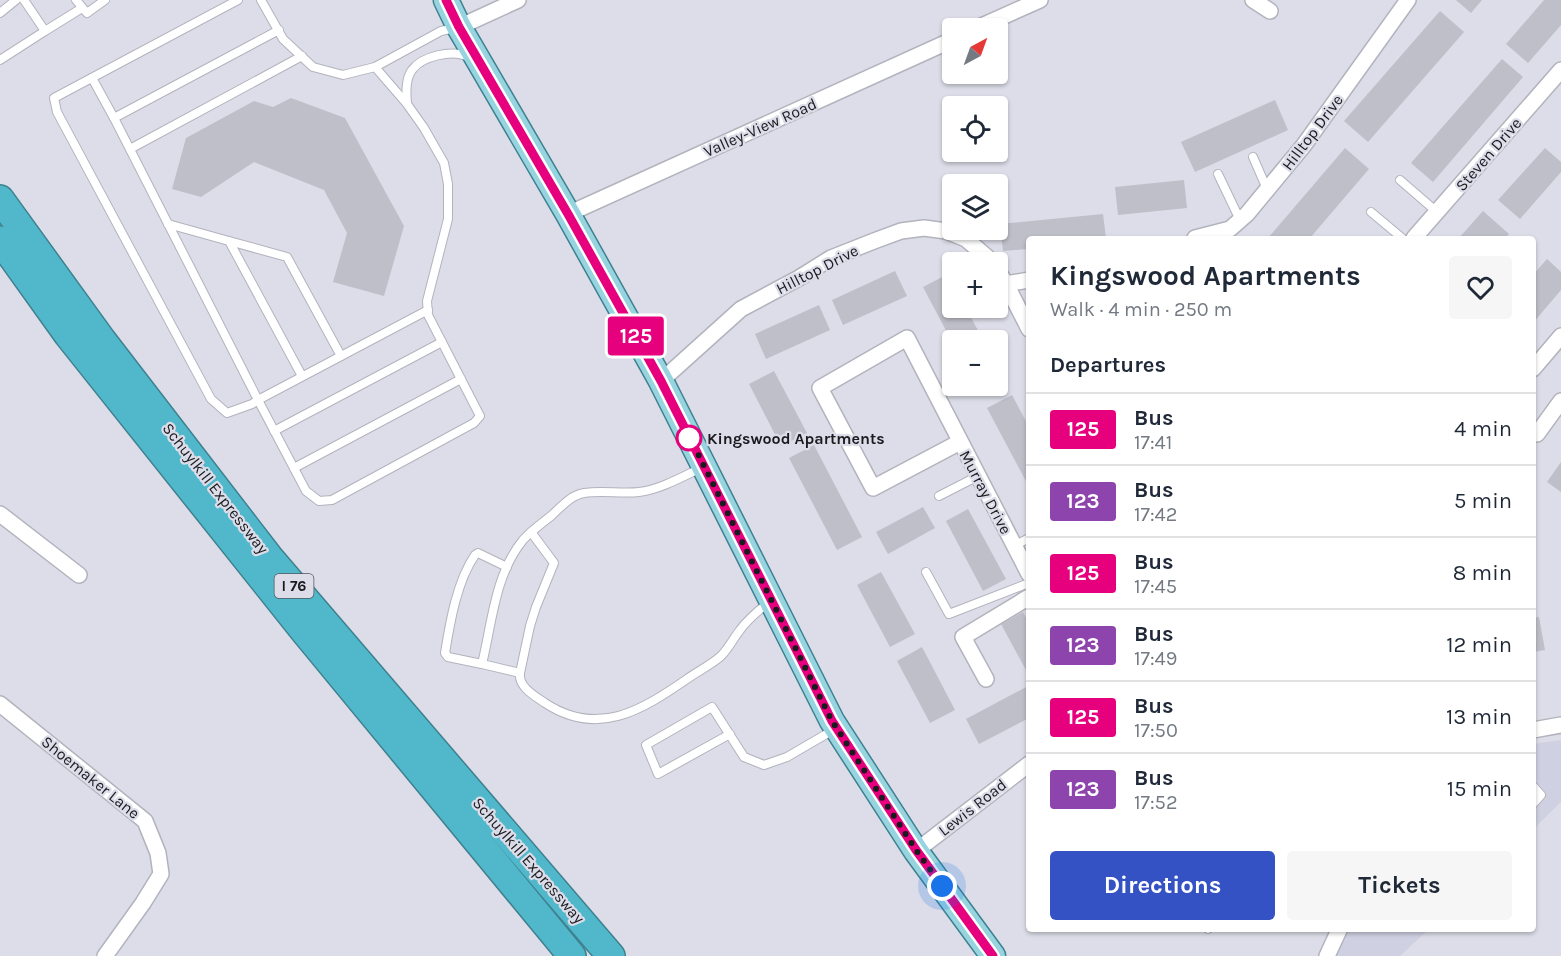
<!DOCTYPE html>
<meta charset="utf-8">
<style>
:root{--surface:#fff;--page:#f6f6f7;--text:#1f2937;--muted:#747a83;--line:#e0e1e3;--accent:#3552c4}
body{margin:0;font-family:Karla,sans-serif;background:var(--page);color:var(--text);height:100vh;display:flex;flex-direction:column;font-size:22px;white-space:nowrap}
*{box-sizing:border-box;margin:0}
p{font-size:20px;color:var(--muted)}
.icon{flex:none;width:33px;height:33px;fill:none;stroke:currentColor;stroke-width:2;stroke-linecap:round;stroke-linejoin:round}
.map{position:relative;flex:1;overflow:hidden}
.side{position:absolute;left:1026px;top:236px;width:510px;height:696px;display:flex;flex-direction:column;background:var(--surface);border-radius:6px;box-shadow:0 2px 4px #0004}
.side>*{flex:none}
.badge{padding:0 12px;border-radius:4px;font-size:21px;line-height:39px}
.needle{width:39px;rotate:41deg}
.controls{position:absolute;left:942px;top:18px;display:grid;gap:12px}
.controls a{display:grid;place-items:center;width:66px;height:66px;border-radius:6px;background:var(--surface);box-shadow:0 2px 4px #0004;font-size:30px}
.you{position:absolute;width:30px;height:30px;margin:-15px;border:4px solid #fff;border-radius:50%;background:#1a73e8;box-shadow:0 0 0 9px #1a73e833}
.map>.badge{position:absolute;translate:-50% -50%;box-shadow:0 0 0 3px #fff}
h2{padding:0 24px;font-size:22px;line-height:54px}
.round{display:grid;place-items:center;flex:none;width:63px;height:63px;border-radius:6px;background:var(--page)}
.head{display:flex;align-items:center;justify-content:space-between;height:102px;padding:0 24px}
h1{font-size:28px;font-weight:700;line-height:45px}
.button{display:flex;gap:12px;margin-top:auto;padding:12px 24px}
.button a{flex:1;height:69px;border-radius:6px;background:var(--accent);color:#fff;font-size:24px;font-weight:700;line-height:69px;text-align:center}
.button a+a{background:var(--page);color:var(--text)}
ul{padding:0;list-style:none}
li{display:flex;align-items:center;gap:18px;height:72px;padding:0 24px;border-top:2px solid var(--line)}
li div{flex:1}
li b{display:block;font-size:22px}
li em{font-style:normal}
li .badge{min-width:66px;font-weight:700;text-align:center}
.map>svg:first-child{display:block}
</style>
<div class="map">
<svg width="1561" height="956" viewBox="0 0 1561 956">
<rect width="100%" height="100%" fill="#dcdde8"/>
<!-- built -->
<g fill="#cfd1e3">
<path d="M1561 740V802L1533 829V744Z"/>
<path d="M1349 929V928L1429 929 1400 956H1336Z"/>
</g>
<!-- building -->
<g fill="#bfbfca">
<path d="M1456 0H1482L1471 13Z"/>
<path d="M1544 0H1561V25L1528 63 1506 44Z"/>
<path d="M1440 11 1464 32 1368 142 1344 121Z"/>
<path d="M1502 59 1523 77 1433 182 1411 163Z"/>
<path d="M291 98 345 118 404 226 384 296 333 282 347 233 324 190 254 162 201 197 172 189 186 138 254 101 273 107Z"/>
<path d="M1275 100 1288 130 1195 172 1181 142Z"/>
<path d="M1345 148 1369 169 1310 238H1268Z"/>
<path d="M1545 148 1561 162V172L1520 219 1498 200Z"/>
<path d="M1184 180 1187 208 1118 215 1115 187Z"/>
<path d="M1483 211 1509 234 1505 238H1459Z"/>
<path d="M1103 214 1106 238H1029V249L1003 251 1000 224Z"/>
<path d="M1547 259 1561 272V290L1533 323V275Z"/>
<path d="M895 271 907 296 843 325 832 300Z"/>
<path d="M948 274 952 282V308H966L983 340H951L923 287Z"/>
<path d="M819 305 830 330 766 359 755 334Z"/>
<path d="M774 371 807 433 781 446 749 384Z"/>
<path d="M1012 395 1029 427V487L987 408Z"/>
<path d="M814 445 862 537 837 550 789 458Z"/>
<path d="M1561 462V492L1547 482Z"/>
<path d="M923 507 935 528 888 554 876 532Z"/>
<path d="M968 509 1006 579 983 591 946 521Z"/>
<path d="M881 572 915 634 890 647 857 585Z"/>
<path d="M1023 612 1029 624V671L1027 672 1001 624Z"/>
<path d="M1539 617 1545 650 1533 652V618Z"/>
<path d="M922 647 955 710 930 723 897 661Z"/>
<path d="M1028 686 1029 718 979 744 966 719Z"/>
</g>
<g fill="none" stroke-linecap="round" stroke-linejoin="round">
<defs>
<g id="service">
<path d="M24 0 45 31 82 8"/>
<path d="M76 0 87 13 105 0"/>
<path d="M238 0 54 98 57 112 211 399 227 413 252 404 258 400 306 491 319 501 332 500 474 423 480 416 428 315 427 301 448 219V184L444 163 424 128 407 104 375 67"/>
<path d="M261 0 283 39 313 67 343 75 375 67 441 31 455 28"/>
<path d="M0 13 16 0"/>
<path d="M279 30 114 118 258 400 428 310"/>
<path d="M0 60 45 31"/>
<path d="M92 78 114 118"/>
<path d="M407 103C406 93 406 78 412 70 422 56 453 49 468 57"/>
<path d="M130 149 302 56"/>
<path d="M1253 157 1267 189"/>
<path d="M1218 174 1240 220"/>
<path d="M1400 180 1437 212"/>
<path d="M1371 212 1402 238"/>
<path d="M168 224 229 241 302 376"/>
<path d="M229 241 287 257 341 356"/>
<path d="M274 431 442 342"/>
<path d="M703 467C684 476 659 490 639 492 621 494 602 490 584 493 571 495 561 507 551 516 542 523 531 531 523 540 495 574 492 623 482 664L520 673C518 687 535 696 545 703 598 738 642 710 687 679 698 671 711 665 721 656 729 648 733 639 740 630 748 619 759 610 769 602"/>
<path d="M294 468 461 379"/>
<path d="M939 496 978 476"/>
<path d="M1014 546 1029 538"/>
<path d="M926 572 949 614 1029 583"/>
<path d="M482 664 448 657 445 653C450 622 457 581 475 555L478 553 507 567"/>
<path d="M520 673 530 626 536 607 554 563 531 532"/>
<path d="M730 734 658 774 646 745 712 707 744 757 764 765 787 757 835 729"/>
<path d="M1533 786 1541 795 1533 804"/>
<path d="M1207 928 1208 929"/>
</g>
<g id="minor">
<path d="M1253 0 1270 11"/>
<path d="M459 27 518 0"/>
<path d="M977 28 1040 0"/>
<path d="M568 214 952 40"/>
<path d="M1195 238 1230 229 1247 214 1304 145 1408 0"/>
<path d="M1414 238 1561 70"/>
<path d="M998 271 1006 284 1029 280"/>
<path d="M1006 284 1029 329"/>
<path d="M1533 369 1561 336"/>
<path d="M661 381 741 309 799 278 831 258 874 241 901 231 924 228 946 231 966 239 988 258 991 262"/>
<path d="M1533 430 1537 434 1561 401"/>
<path d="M960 442 873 488 820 388 907 338 1029 574"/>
<path d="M0 514 79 575"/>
<path d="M986 679 963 637 1029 597"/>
<path d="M0 704 145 821 158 853 161 874 143 903 105 956"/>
<path d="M1533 730 1561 725"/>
<path d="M916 851 1029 764"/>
<path d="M1327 956 1340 928"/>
</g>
<path id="primary" d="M446 0 459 27 568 214 661 381 832 721 916 851 993 956"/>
<g id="motorway">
<path d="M0 199 102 340 269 557 611 956"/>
<path d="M0 240 68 335 304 631 572 956"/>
</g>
</defs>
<!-- service casing -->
<use href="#service" stroke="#b2b3bd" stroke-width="10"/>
<!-- minor casing -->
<use href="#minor" stroke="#b2b3bd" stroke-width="18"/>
<!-- primary casing -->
<use href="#primary" stroke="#3e818f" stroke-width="27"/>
<!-- motorway casing -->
<use href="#motorway" stroke="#3e818f" stroke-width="30"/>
<!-- service -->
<use href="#service" stroke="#fff" stroke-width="8"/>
<!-- minor -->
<use href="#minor" stroke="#fff" stroke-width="15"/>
<!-- primary -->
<use href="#primary" stroke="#97d4e0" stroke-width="24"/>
<!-- motorway -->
<use href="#motorway" stroke="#51b8cc" stroke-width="27"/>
</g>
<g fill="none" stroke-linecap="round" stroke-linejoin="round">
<defs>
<path id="line" d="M446 0 459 27 568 214 661 381 832 721 916 850 993 956"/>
</defs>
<!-- line casing -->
<use href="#line" stroke="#fff" stroke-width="14"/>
<!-- line -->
<use href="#line" stroke="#e6007e" stroke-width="9"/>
<!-- walk -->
<path stroke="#1a1b1f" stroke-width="6" stroke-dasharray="0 10.8" d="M689 438 687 432 832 721 916 850 942 886"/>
</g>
<!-- markers -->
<circle fill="#fff" stroke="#e6007e" stroke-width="3" cx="689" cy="438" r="12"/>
<g text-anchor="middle" stroke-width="4.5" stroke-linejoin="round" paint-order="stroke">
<!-- shield labels -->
<rect fill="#dcdde8" stroke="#54555b" stroke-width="1.5" x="274.5" y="574" width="39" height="24" rx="4.5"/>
<g font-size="15" font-weight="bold" fill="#1a1b1f">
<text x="294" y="591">I 76</text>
</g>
<!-- street labels -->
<g font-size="16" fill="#1a1b1f" stroke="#dcdde8">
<text transform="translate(760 127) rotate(-24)" y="6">Valley-View Road</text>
<text transform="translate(1312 132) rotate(-53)" y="6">Hilltop Drive</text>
<text transform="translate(1488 154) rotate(-49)" y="6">Steven Drive</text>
<text transform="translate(817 269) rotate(-27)" y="6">Hilltop Drive</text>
<text transform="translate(216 488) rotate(52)" y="6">Schuylkill Expressway</text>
<text transform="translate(986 492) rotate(62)" y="6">Murray Drive</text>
<text transform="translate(91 777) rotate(39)" y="6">Shoemaker Lane</text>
<text transform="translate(972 807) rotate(-38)" y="6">Lewis Road</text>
<text transform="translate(529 860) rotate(49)" y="6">Schuylkill Expressway</text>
</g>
<!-- stop labels -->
<g font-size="16" font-weight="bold" fill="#1a1b1f" stroke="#dcdde8" text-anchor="start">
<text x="707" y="444">Kingswood Apartments</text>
</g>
</g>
</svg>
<div class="controls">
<a><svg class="needle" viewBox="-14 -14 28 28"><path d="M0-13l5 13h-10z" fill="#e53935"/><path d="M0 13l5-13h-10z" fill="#747a83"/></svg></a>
<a><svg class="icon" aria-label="locate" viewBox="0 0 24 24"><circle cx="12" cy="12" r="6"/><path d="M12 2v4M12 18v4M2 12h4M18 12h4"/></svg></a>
<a><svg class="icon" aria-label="layers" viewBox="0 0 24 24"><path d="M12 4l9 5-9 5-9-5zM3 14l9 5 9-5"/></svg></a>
<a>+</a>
<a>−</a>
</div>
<div class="you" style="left:942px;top:886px"></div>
<b class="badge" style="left:636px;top:336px;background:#e6007e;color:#fff">125</b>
<section class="side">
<div class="head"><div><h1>Kingswood Apartments</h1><p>Walk · 4 min · 250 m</p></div><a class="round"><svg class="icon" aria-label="heart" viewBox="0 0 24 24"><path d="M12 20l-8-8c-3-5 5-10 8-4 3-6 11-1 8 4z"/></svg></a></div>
<h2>Departures</h2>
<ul>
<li><span class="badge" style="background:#e6007e;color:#fff">125</span><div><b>Bus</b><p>17:41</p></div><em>4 min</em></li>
<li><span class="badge" style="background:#8e44ad;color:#fff">123</span><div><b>Bus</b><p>17:42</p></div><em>5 min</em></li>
<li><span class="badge" style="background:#e6007e;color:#fff">125</span><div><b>Bus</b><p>17:45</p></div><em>8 min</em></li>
<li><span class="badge" style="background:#8e44ad;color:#fff">123</span><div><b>Bus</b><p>17:49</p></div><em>12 min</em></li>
<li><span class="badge" style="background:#e6007e;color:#fff">125</span><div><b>Bus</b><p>17:50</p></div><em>13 min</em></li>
<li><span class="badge" style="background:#8e44ad;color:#fff">123</span><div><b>Bus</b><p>17:52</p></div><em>15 min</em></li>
</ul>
<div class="button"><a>Directions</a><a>Tickets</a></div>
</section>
</div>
